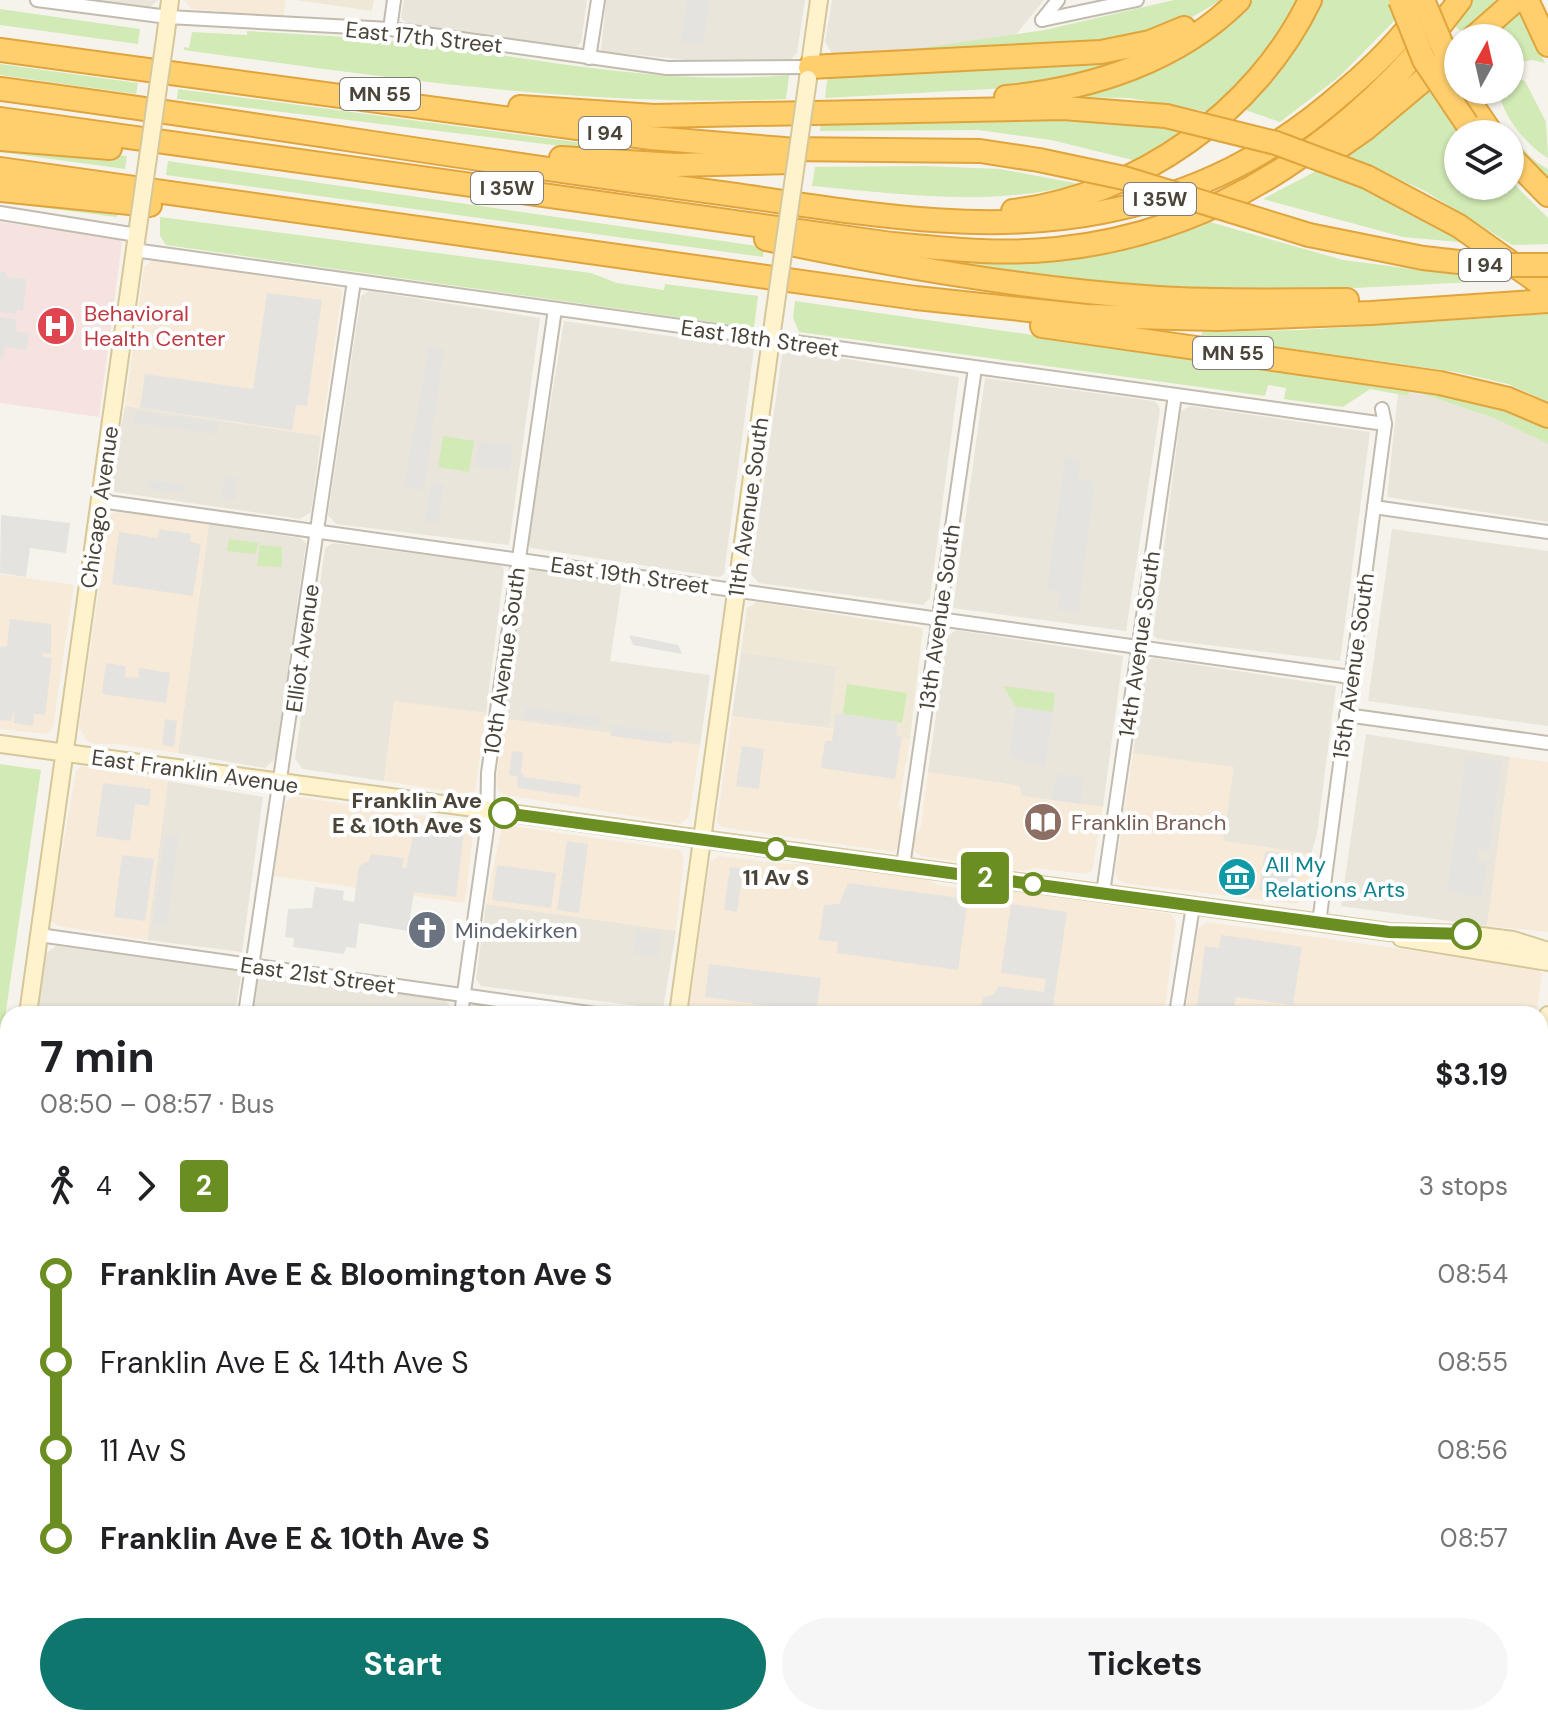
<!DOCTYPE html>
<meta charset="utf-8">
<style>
:root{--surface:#fff;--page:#f6f6f6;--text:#202124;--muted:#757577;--accent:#0f766e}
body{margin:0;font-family:"DM Sans",sans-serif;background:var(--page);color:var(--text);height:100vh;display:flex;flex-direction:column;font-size:30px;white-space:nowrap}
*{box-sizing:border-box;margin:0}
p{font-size:26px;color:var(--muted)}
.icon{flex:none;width:44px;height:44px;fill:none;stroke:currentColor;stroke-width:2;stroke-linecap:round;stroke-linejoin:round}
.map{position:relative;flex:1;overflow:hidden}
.panel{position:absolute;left:0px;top:1006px;width:1548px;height:720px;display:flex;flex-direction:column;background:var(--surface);border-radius:24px 24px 0 0;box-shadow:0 2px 6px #0004}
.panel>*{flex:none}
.badge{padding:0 16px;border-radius:6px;font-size:28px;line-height:52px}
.needle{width:52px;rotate:8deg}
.buttons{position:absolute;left:1444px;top:24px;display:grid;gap:16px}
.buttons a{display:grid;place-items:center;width:80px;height:80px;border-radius:50%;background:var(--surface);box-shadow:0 2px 6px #0004;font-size:40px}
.map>.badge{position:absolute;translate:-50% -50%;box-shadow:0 0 0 4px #fff}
.legs{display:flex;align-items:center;gap:12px;height:88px;padding:0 40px;font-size:26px}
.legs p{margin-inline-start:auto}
.overview{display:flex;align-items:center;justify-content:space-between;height:136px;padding:0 40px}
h1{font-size:44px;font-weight:700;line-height:60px}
.cta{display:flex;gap:16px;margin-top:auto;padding:16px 40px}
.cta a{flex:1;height:92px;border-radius:48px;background:var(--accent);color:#fff;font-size:32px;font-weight:700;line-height:92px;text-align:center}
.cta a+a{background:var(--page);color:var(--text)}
ul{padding:0 40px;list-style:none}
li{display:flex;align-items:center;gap:28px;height:88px;font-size:30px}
li i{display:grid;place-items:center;width:12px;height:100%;margin:0 10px;background:currentColor}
li i::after{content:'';width:20px;height:20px;margin:-10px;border:6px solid;border-radius:50%;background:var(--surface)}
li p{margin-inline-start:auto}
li:first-child i{background:linear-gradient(#0000 50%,currentColor 0)}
li:last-child i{background:linear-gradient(currentColor 50%,#0000 0)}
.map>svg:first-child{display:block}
</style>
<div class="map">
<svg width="1548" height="1726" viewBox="0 0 1548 1726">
<rect width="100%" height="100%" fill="#f6f3ec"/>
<!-- residential -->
<g fill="#eae5da">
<path d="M84 0H158L148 9Z"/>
<path d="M404 0H587L581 42 577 47 409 25 401 18Z"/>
<path d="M606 0H805L797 53 791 59 686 60 601 51Z"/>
<path d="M832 0H1044L1003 50 851 58 832 54 825 42Z"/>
<path d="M369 291 540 318 509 545 336 524 328 515 361 296Z"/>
<path d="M564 321 754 348 724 574 719 577 531 548 528 543Z"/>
<path d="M790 350 959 377 930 598 923 605 759 583 751 574 782 355Z"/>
<path d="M985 378 1154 401 1158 405 1160 410 1126 631 953 608Z"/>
<path d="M1409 390 1494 418 1548 444V522L1387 497 1398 394 1408 396Z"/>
<path d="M125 406 321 436 311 512 300 519 115 492 110 486Z"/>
<path d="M1190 406 1370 432 1340 661 1158 639 1153 635 1181 411Z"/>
<path d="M209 524 300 538 306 543 275 759 265 768 178 753Z"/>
<path d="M1392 529 1548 551V726L1368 701Z"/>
<path d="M333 543 501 565 504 570 486 713 394 702 384 781 303 769 295 759 325 548Z"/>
<path d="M531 570 622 582 610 661 710 675 700 745 504 719 524 576Z"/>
<path d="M956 630 1123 656 1103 807 1022 796 1019 786 928 772 947 637Z"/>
<path d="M741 652 837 666 829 728 732 716Z"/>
<path d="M1153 658 1336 686 1317 834 1311 854 1223 841 1133 753 1146 663Z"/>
<path d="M1366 734 1510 757 1487 926 1341 906Z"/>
<path d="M168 781 263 797 242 952 147 940Z"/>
<path d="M486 904 676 931 663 1009 481 986 476 979Z"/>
<path d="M56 946 237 971 241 976 235 1014H38L44 955Z"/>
<path d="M263 975 445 1000 449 1004 448 1014H253L258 981Z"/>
<path d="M474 1002 554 1014H468Z"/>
<path d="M1542 1173 1548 1174V1316L1540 1315Z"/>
<path d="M8 1222V1367L0 1365V1281Z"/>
<path d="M1540 1338 1548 1339V1698L1540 1697Z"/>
<path d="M0 1505 8 1506V1718H106L105 1726H0Z"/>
<path d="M124 1718H294L293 1726H123Z"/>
<path d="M312 1718H484L483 1726H311Z"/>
<path d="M499 1718H672L671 1726H498Z"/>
<path d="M688 1718H860L859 1726H687Z"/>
<path d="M877 1718H1043L1051 1719 1049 1726H876Z"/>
<path d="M1067 1718H1239L1237 1726H1066Z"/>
<path d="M1256 1718H1344L1343 1726H1254Z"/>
<path d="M1484 1718 1540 1717 1548 1718V1726H1483Z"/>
</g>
<!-- commercial -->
<g fill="#f7ead8">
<path d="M184 0H286L283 17 191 9Z"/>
<path d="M153 260 339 288 342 292 321 436 125 406 144 267Z"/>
<path d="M118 512 209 524 178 753 117 744H95L87 741 79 727 106 540 102 526 109 514Z"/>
<path d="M0 574 74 585 53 727 47 734 0 729Z"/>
<path d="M394 701 486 713 475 791 465 794 384 781Z"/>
<path d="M732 716 910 739 899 804 903 823 897 849 894 852 721 827 717 821Z"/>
<path d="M504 719 700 745 689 817 680 824 506 795 499 792 496 783Z"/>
<path d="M1133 753 1234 767 1223 841 1311 854 1307 898 1295 904 1124 883 1118 879 1115 874Z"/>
<path d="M1510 757 1548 762V932L1487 926Z"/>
<path d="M82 766 168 781 147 940 58 926 50 920 76 771Z"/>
<path d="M928 772 1019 786 1022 796 1103 807 1092 871 1087 874 1036 868 1021 871 921 856 915 852 912 842 921 827Z"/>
<path d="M292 796 464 822 474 826 465 903 274 876 285 804Z"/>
<path d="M502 825 680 850 684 858 676 931 486 904Z"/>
<path d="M719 856 785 864 806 863 924 878 938 885 981 891 1007 890 1171 914 1176 922 1164 1014H692L689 1008 710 862Z"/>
<path d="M1207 922 1536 968 1542 974 1536 1014H1185L1198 929Z"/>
</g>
<!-- education -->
<g fill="#efe8d6">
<path d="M296 0H374L372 11Z"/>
<path d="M757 602 923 628 910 739 829 728 837 666 741 652 747 608Z"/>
</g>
<!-- medical -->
<path fill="#f6e3e0" d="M0 222 116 238 122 242 99 417 0 403Z"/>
<!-- green -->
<g fill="#d2eab5">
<path d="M1174 0H1221L1174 28 1141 40 851 58 1045 30Z"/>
<path d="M1253 0H1299L1255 67 1210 112 1129 98 1071 97 1236 15Z"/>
<path d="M1315 0H1391L1397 18 1339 77 1280 122 1237 107Z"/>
<path d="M1471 0H1502L1461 31 1454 26Z"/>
<path d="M1518 6 1545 63 1533 60 1510 64V38H1482Z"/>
<path d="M0 9 140 29 138 44 0 25Z"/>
<path d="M247 31C308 35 370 37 430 45 550 61 668 86 789 75L786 99C585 108 383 77 184 50V47L189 48 192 32 247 35Z"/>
<path d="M1114 57H1145L1028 87 825 98 828 73Z"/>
<path d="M0 64 138 83 136 94 0 75Z"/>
<path d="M1512 76 1525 81 1546 122 1548 158C1527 146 1501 115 1499 90H1510Z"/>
<path d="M1427 83 1467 134H1458V186H1510V180L1548 218V244L1512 245 1425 191 1341 153Z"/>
<path d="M178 89 644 151 643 156 177 99Z"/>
<path d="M1123 118 1187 131 1137 161 1051 140 978 130 820 131 821 119Z"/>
<path d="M1491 120C1514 133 1525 158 1548 169V182L1510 143V134H1502Z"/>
<path d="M0 143 127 156 125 169 0 152Z"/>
<path d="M168 161 764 247 763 257 166 175Z"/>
<path d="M924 166 1000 169 1080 184C991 207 902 194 812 186L815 167Z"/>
<path d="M1320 169 1352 181 1470 243 1403 237 1263 199Z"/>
<path d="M0 193 121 210 116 217 0 202Z"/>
<path d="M160 217 591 273 617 283 664 290 665 284 758 296 754 328 166 245 160 236Z"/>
<path d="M1210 222 1343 260 1467 276 1472 282 1254 293 1055 282 887 254 1129 246Z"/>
<path d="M795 301 1480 399 1548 423V444L1494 418 1410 390 1408 396 1370 389 1343 407 1284 399 1286 388 1268 385 1265 396 799 332 793 318Z"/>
<path d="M1548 314V402L1508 384 1456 372 1202 336V332L1302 330Z"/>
<path d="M443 436 474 441 469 472 438 467Z"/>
<path d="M229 539 259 543 255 554 227 551Z"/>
<path d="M260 545 282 547V567L257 566Z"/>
<path d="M847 684 907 693 902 723 843 714Z"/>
<path d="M1003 686 1055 693 1053 712 1016 707Z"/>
<path d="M0 764 41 770 0 1052Z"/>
</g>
<!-- parking -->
<g fill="#e5e3e0">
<path d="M687 0H709L703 45 681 42Z"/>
<path d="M0 271 6 272V277L27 279 23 311 17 310 16 314 0 312Z"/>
<path d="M267 293 322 300 307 406 296 405 292 430 140 408 145 374 253 389Z"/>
<path d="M0 317 15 319 17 332 29 333 27 350 5 347 3 358 0 357Z"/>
<path d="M429 347 444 349 424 490 404 487Z"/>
<path d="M135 411 218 422 217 434 133 423Z"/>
<path d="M479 441 513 446 510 471 475 466Z"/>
<path d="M1065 457 1080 459 1078 479 1095 482 1078 612 1058 610 1060 592 1047 590Z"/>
<path d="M224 476 237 478 235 501 221 499Z"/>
<path d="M147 480 186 485 185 493 150 489Z"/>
<path d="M431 483 444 485 438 524 425 522Z"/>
<path d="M1 515 70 523 66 553 30 548 26 577 0 573Z"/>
<path d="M159 529 191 534 190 542 201 544 193 596 112 584 119 532 158 538Z"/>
<path d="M10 619 51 624V654L43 653 42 656 52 658 45 715 34 714 33 726 14 723V711L11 721 0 720V647L7 646Z"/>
<path d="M629 635 678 645 682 654 633 645Z"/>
<path d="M106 663 126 666 125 677 138 678 139 668 170 673 166 703 102 694Z"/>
<path d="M525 707 600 718 599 727 524 719Z"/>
<path d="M1016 707 1053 712 1045 767 1009 757Z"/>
<path d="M836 713 898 722 896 735 902 737 895 779 821 768 825 741H832Z"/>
<path d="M165 719 177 721 174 747 162 745Z"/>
<path d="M612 725 673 733 672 744 611 736Z"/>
<path d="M742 746 764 749 759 789 736 786Z"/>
<path d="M512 751 523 752 521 772 525 777 581 785 579 797 518 788 517 776 509 775Z"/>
<path d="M1466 756 1502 761 1489 851 1478 849 1477 861 1487 863 1482 897 1447 892Z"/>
<path d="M1056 774 1084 778 1080 804 1052 800Z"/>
<path d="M103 783 151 789 149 806 135 804 130 841 96 836Z"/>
<path d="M415 826 464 833 456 897 414 892 408 931 359 923 356 948 346 947 344 954 293 947 294 938 285 937 288 909 312 908 315 887 344 891 343 900 354 902 359 866 369 861 371 854 404 858 402 867 406 868Z"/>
<path d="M165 834 179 836 167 927 153 925Z"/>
<path d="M567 841 588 844 579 913 557 910Z"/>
<path d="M1265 851 1298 855 1293 895 1259 890Z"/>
<path d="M122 855 154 859 145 921 114 917Z"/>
<path d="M497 865 556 873 551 908 492 900Z"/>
<path d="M730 867 743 869 737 912 724 910Z"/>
<path d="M848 883 968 899 958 970 837 953 838 942 819 940 824 905 839 904Z"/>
<path d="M1011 904 1067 912 1052 1014H980L983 997 993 995 999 986 1044 992 1046 979 1001 973Z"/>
<path d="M637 930 661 933 658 957 634 954Z"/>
<path d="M1221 935 1302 947 1293 1005 1236 997 1233 1014H1196L1205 946 1219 948Z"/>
<path d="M709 964 821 978 816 1012 705 997Z"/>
<path d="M1085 1718H1149L1148 1726H1086Z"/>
</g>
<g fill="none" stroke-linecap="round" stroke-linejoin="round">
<defs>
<g id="street">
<path d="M37 0 168 17 390 29 667 68 810 67"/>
<path d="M1042 20 1137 0"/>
<path d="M1042 20 1058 0"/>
<path d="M390 29 394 0"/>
<path d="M589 58 598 0"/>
<path d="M0 213 137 235"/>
<path d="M134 250 1385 424"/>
<path d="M100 501 1351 677"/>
<path d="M1374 507 1548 532"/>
<path d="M1346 715 1548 743"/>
<path d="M903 866 975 368"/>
<path d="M1103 893 1175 395"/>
<path d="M1319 923 1385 424 1382 409"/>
<path d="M39 935 596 1014"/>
<path d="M245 1014 354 281"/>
<path d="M461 1014 487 829 488 773 555 309"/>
<path d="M1176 1014 1193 906"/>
<path d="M1540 1332 1548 1333"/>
<path d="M115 1726 116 1718"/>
<path d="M303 1726 304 1718"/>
<path d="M491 1726 492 1718"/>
<path d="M680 1726 681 1718"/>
<path d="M868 1726 870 1718"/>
<path d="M1058 1726 1059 1718"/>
<path d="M1245 1726 1247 1718"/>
</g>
<g id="secondary">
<path d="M166 32 170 0"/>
<path d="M808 78 819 0"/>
<path d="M0 744 1389 932 1466 934 1513 940 1548 951"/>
<path d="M1401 938 1548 962"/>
<path d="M28 1014 139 220"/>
<path d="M678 1014 774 317"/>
<path d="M1540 1073 1548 1015"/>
<path d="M0 1205 8 1153"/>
<path d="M0 1495 8 1496"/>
<path d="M1540 1707 1548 1708"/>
<path d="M1437 1726 1438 1718"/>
</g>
<g id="highway">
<path d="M1527 0 1548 45"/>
<path d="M1473 38 1516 0"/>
<path d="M0 50 651 138 784 149 980 151 1039 160"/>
<path d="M810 67 1101 52 1150 42 1184 28"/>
<path d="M0 89C236 120 470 160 706 191 837 208 971 238 1102 212 1197 194 1274 154 1346 90 1373 67 1398 43 1419 14"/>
<path d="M1462 90 1492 134"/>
<path d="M1006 97C1091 89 1178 61 1239 0"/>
<path d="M520 107 654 116 1063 108 1166 116"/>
<path d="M0 119 892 244C947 249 1002 255 1057 249 1225 232 1361 132 1460 0"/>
<path d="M0 139 110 148"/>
<path d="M1510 156 1548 195"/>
<path d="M1325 157 1365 129 1458 51"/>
<path d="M561 158 676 165 791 162"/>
<path d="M0 169 916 298 1086 316 1218 319 1371 313 1548 301"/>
<path d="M1367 177 1459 226 1548 289"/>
<path d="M0 190 150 205"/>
<path d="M1013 211C1137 196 1256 112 1310 0"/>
<path d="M1309 235 1423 258"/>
<path d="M766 239C895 266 1026 289 1158 298 1220 302 1284 300 1347 300"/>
<path d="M1042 326 1440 383 1508 399 1548 416"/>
</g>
</defs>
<!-- street casing -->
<use href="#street" stroke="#c2bbae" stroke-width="16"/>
<!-- secondary casing -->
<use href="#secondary" stroke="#d6c79b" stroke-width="20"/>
<!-- highway casing -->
<use href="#highway" stroke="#e0a43c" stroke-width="26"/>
<!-- street -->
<use href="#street" stroke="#fff" stroke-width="12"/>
<!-- secondary -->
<use href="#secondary" stroke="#fff3cd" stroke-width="16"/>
<!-- highway -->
<use href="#highway" stroke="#ffcf6e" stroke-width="22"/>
<defs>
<g id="secondary-bridge">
<path d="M139 220 166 32"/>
<path d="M774 317 808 79"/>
</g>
<g id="highway-bridge">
<path d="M1400 0 1424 60 1467 124"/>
<path d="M1423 0 1458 83"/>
<path d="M1166 116 1276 143 1367 177"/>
<path d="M1039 160 1124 178 1309 235"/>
<path d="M1423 258 1486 265H1548"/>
</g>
</defs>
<!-- secondary-bridge casing -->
<use href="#secondary-bridge" stroke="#d6c79b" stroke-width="20" stroke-linecap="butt"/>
<!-- highway-bridge casing -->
<use href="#highway-bridge" stroke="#e0a43c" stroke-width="26" stroke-linecap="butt"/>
<!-- secondary-bridge -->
<use href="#secondary-bridge" stroke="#fff3cd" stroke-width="16"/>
<!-- highway-bridge -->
<use href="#highway-bridge" stroke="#ffcf6e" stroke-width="22"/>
</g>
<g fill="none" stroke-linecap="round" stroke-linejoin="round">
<defs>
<path id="line-1" d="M504 813 1389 932 1466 934"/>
</defs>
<!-- line-1 casing -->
<use href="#line-1" stroke="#fff" stroke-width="18"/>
<!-- line-1 -->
<use href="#line-1" stroke="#6b8e23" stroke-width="12"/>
</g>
<!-- icons -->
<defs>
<symbol id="hospital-disc" viewBox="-11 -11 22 22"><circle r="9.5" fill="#e0444e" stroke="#fff"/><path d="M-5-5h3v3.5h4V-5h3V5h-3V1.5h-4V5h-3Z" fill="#fff"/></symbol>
<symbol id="library-disc" viewBox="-11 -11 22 22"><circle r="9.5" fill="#8d6e63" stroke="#fff"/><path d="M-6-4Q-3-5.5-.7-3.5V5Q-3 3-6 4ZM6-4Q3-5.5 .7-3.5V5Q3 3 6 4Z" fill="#fff"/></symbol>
<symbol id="museum-disc" viewBox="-11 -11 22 22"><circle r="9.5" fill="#0f9aa8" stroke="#fff"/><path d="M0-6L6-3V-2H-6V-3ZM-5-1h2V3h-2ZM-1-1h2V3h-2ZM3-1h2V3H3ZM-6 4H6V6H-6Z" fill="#fff"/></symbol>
<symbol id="church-disc" viewBox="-11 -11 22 22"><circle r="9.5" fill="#6b7280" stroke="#fff"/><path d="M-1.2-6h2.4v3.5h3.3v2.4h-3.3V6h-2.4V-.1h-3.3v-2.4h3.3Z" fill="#fff"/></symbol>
</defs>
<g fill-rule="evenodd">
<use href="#hospital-disc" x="34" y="304" width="44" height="44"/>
<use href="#library-disc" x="1021" y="800" width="44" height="44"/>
<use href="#museum-disc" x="1215" y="855" width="44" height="44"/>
<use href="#church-disc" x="405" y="908" width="44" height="44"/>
</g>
<!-- markers -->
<g fill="#fff" stroke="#6b8e23" stroke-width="4">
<circle cx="504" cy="813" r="14"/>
<circle cx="776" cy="849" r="10"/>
<circle cx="1033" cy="884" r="10"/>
<circle cx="1466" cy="934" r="14"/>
</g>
<g text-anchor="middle" stroke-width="8" stroke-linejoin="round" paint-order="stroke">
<!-- shield labels -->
<g fill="#fff" stroke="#817c74" stroke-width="2">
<rect x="340" y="78" width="80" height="32" rx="6"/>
<rect x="579" y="117" width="52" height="32" rx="6"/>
<rect x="471" y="172" width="72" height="32" rx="6"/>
<rect x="1124" y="183" width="72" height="32" rx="6"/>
<rect x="1459" y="249" width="52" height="32" rx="6"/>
<rect x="1193" y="337" width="80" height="32" rx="6"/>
</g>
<g font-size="20" font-weight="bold" fill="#4b4439">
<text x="380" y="101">MN 55</text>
<text x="605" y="140">I 94</text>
<text x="507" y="195">I 35W</text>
<text x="1160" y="206">I 35W</text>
<text x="1485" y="272">I 94</text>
<text x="1233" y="360">MN 55</text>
</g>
<!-- street labels -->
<g font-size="22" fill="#4b4439" stroke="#fff">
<text transform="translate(424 37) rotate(6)" y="8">East 17th Street</text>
<text transform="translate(760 338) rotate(8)" y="8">East 18th Street</text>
<text transform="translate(99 507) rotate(-82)" y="8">Chicago Avenue</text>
<text transform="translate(748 507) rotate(-82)" y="8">11th Avenue South</text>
<text transform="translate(630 575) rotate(8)" y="8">East 19th Street</text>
<text transform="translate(939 617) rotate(-82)" y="8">13th Avenue South</text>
<text transform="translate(1139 644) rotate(-82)" y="8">14th Avenue South</text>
<text transform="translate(302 648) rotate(-82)" y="8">Elliot Avenue</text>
<text transform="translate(504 661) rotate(-82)" y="8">10th Avenue South</text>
<text transform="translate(1353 666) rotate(-82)" y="8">15th Avenue South</text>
<text transform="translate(195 771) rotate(8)" y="8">East Franklin Avenue</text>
<text transform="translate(318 975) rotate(8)" y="8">East 21st Street</text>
</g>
<!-- health labels -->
<g font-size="22" fill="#be3a42" stroke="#fff" text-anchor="start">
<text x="84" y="321">Behavioral<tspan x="84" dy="25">Health Center</tspan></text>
</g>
<!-- stop labels -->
<g font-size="22" font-weight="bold" fill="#4b4439" stroke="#fff" text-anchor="end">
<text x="482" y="808">Franklin Ave<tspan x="482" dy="25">E &amp; 10th Ave S</tspan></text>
<text x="776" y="885" text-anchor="middle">11 Av S</text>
</g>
<!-- education labels -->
<g font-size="22" fill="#785e54" stroke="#fff" text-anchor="start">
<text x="1071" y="830">Franklin Branch</text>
</g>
<!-- culture labels -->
<g font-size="22" fill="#0d838f" stroke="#fff" text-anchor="start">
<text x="1265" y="872">All My<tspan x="1265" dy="25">Relations Arts</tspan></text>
</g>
<!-- worship labels -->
<g font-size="22" fill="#5b616d" stroke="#fff" text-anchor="start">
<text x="455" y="938">Mindekirken</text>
</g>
</g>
</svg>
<div class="buttons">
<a><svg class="needle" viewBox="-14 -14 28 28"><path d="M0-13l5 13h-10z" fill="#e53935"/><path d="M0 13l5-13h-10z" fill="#757577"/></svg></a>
<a><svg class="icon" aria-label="layers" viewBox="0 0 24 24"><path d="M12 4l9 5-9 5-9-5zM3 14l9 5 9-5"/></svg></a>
</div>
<b class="badge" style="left:985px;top:878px;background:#6b8e23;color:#fff">2</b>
<section class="panel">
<div class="overview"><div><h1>7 min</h1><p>08:50 – 08:57 · Bus</p></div><b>$3.19</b></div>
<div class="legs"><svg class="icon" aria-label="walk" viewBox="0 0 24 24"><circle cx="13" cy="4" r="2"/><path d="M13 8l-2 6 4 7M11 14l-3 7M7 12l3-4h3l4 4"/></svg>4<svg class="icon" aria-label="forward" viewBox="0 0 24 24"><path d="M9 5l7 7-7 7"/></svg><b class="badge" style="background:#6b8e23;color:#fff">2</b><p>3 stops</p></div>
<ul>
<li><i style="color:#6b8e23"></i><b>Franklin Ave E &amp; Bloomington Ave S</b><p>08:54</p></li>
<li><i style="color:#6b8e23"></i><span>Franklin Ave E &amp; 14th Ave S</span><p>08:55</p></li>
<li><i style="color:#6b8e23"></i><span>11 Av S</span><p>08:56</p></li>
<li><i style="color:#6b8e23"></i><b>Franklin Ave E &amp; 10th Ave S</b><p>08:57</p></li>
</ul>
<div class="cta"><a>Start</a><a>Tickets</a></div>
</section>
</div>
